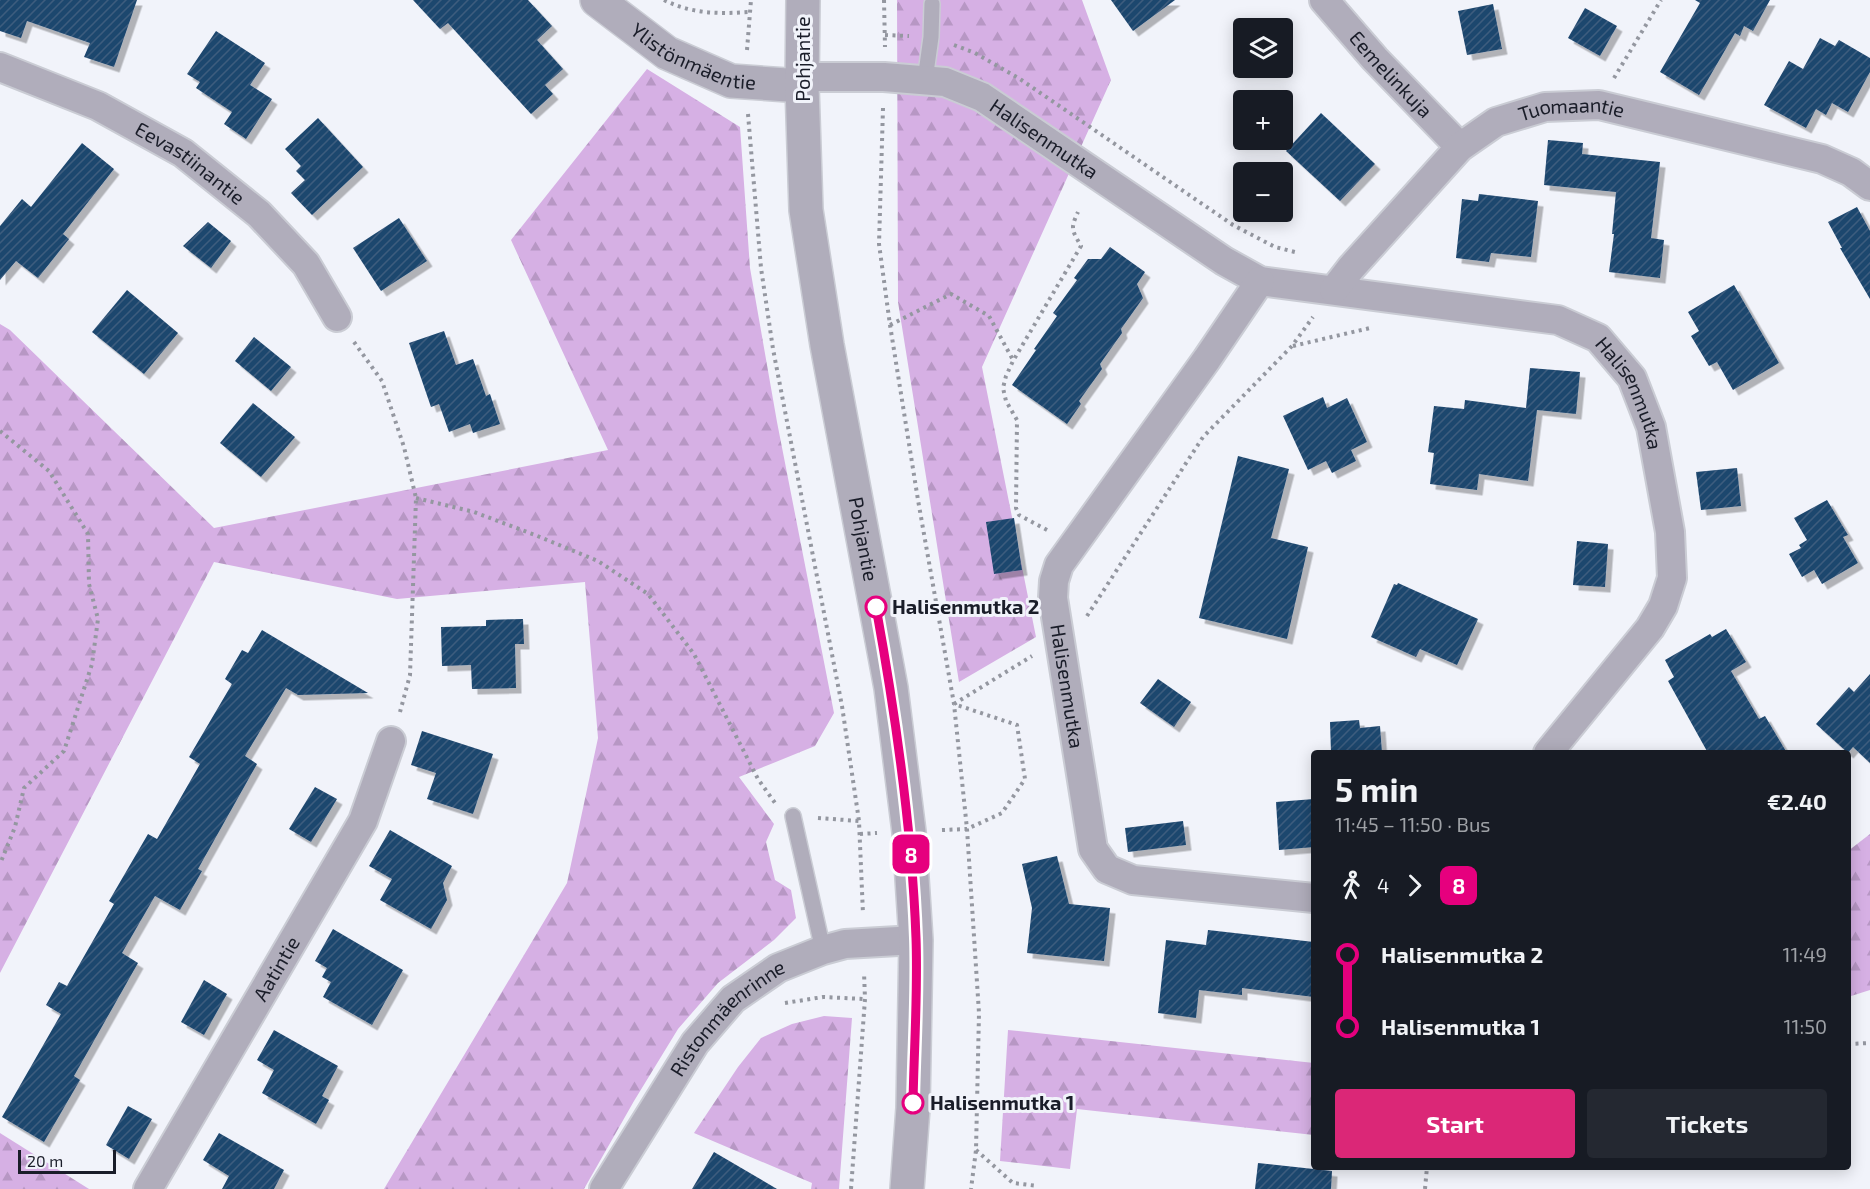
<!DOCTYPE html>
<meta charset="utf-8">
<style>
:root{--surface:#171b24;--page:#242831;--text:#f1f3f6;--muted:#9ea1a6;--accent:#db2777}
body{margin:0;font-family:"Exo 2",sans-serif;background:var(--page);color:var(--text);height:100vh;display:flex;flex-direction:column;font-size:22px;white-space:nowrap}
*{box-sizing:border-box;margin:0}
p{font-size:20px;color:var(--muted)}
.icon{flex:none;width:33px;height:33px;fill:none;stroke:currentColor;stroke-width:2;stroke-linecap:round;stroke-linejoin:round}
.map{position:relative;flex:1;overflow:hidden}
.sheet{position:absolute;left:1311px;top:750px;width:540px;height:420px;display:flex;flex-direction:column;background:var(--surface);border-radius:6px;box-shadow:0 3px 15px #0003}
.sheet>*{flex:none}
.badge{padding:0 12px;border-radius:9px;font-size:21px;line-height:39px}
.buttons{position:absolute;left:1233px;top:18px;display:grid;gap:12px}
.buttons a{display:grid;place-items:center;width:60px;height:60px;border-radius:6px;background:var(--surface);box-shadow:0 3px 15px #0003;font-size:30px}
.scale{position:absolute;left:18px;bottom:15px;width:98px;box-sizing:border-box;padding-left:6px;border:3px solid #1a1d29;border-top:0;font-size:16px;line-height:21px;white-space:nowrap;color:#1a1d29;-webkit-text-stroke:4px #f1f3fa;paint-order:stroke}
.map>.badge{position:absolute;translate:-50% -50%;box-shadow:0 0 0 3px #fff}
.legs{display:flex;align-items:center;gap:9px;height:66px;padding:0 24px;font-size:20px}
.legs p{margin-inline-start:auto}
.head{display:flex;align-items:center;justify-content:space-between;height:102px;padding:0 24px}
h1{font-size:33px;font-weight:700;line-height:45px}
.action{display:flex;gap:12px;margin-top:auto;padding:12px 24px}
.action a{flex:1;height:69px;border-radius:6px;background:var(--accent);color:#fff;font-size:24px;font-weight:700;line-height:69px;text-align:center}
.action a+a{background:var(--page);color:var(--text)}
ul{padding:0 24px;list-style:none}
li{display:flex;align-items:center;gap:21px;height:72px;font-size:22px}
li i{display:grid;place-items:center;width:9px;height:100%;margin:0 8px;background:currentColor}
li i::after{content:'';width:15px;height:15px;margin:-8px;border:4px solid;border-radius:50%;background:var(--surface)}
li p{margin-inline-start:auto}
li:first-child i{background:linear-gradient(#0000 50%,currentColor 0)}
li:last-child i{background:linear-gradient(currentColor 50%,#0000 0)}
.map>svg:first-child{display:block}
</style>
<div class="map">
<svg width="1870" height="1189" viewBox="0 0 1870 1189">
<defs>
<pattern id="forest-firs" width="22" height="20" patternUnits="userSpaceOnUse" patternTransform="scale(1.5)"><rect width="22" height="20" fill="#d6b0e4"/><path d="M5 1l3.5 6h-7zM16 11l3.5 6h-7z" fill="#b797c4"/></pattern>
<pattern id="building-hatch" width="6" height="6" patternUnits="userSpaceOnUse" patternTransform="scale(1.5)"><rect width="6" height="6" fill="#1e466e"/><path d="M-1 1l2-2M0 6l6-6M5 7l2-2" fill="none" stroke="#3d5d7e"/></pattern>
<filter id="shadow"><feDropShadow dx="5.5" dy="5.5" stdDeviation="0" flood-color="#0004"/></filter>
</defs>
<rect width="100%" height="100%" fill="#f1f3fa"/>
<!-- forest -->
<g fill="url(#forest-firs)">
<path d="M897 0H1082L1111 80 982 367 1036 637 959 682 898 302Z"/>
<path d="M647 69 740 127 750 268 777 422 834 713 815 746 739 777 774 824 766 842 775 880 791 890 796 918 774 940 718 983 678 1029 634 1101 584 1189H384L567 883 598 738 585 582 397 599 214 562 0 973V324L10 330 214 528 608 450 511 240Z"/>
<path d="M1870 834V990L1848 997V851Z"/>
<path d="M824 1016 852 1018 839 1189H811L812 1183 694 1133 738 1067 761 1038 792 1024Z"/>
<path d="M1008 1030 1314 1063V1135L1077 1109 1070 1169 1000 1161Z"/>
<path d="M0 1133 89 1189H0Z"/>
</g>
<!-- building -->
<g fill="url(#building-hatch)" filter="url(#shadow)">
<path d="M0 0H137L114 67 84 57 90 43 27 21 21 38 0 31Z"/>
<path d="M413 0H528L552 26 537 40 563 69 545 85 553 94 531 114 448 23 440 29Z"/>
<path d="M1111 0H1175L1133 31Z"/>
<path d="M1695 0H1770L1753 31 1744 26 1740 36 1735 33 1699 95 1660 72 1700 3Z"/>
<path d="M1493 4 1502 49 1467 55 1458 11Z"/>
<path d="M1585 8 1617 26 1600 56 1568 38Z"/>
<path d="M216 31 265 63 250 85 272 99 246 139 224 124 232 112 196 88 200 82 187 74Z"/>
<path d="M1820 38 1835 46 1839 40 1870 58V72L1848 112 1832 103 1826 115 1816 109 1806 128 1764 105 1789 61 1803 69Z"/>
<path d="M1321 113 1375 164 1340 201 1286 151Z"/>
<path d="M318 118 363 167 312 215 291 193 305 180 296 171 301 166 285 149Z"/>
<path d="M1548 140 1583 143 1582 154 1660 162 1651 238 1664 240 1660 278 1609 272 1614 234H1612L1616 192 1544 185Z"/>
<path d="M82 143 114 169 63 234 69 239 38 278 16 261 0 280V226L22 199 31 207Z"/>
<path d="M1479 194 1538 201 1531 257 1491 253 1489 262 1456 258 1462 199 1478 201Z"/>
<path d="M1857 207 1870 231V299L1840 248H1842L1828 222Z"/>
<path d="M399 218 427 261 381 291 353 248Z"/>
<path d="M208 222 231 241 211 268 183 246Z"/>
<path d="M1110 247 1145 272 1137 284 1143 298 1121 329 1122 333 1100 364 1102 369 1079 401 1081 404 1067 424 1012 385 1036 350 1034 349 1057 316 1053 313 1077 280 1074 278 1088 259H1101Z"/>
<path d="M1734 285 1779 363 1733 390 1717 362 1709 366 1691 336 1699 331 1688 312Z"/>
<path d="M127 290 178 333 144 374 92 332Z"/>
<path d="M444 331 456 365 473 359 486 396 490 394 500 424 473 433 470 424 449 432 439 404 431 407 409 343Z"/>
<path d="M254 337 291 367 271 391 235 361Z"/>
<path d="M1530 368 1580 372 1576 414 1537 410 1528 481 1479 474 1477 490 1430 484 1434 453 1428 452 1434 406 1464 409 1465 400 1526 408Z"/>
<path d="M1323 397 1327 408 1347 398 1367 442 1351 450 1356 461 1332 473 1326 461 1308 470 1283 416Z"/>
<path d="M253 403 295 437 261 477 220 443Z"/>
<path d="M1238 456 1289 469 1271 538 1308 547 1287 639 1199 618Z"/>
<path d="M1737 468 1741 506 1701 510 1696 472Z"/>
<path d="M1827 500 1848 535 1843 537 1858 563 1822 584 1814 570 1802 577 1789 554 1801 548 1799 545 1807 540 1794 518Z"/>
<path d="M1014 518 1022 570 994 574 986 522Z"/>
<path d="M1577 541 1608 544 1605 587 1573 585Z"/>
<path d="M1398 583 1478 619 1457 665 1420 649 1416 657 1371 637 1394 584 1397 585Z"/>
<path d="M523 619 524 644H515L516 688 472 689 471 665 442 666 441 627 486 626V620Z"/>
<path d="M1726 629 1746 662 1731 671 1759 719 1765 716 1787 753H1708L1668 681 1674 677 1665 660 1710 634 1712 637Z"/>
<path d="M262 630 368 693 298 695 286 688 245 756 257 764 198 869 202 871 180 910 155 896 122 953 138 963 74 1076 80 1080 44 1142 2 1117 61 1014 46 1005 59 982 67 986 114 904 109 901 148 834 157 839 200 764 189 757 232 684 225 679 242 650 248 653Z"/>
<path d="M1870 674V763L1853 747 1848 753 1816 724 1849 687 1854 692Z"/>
<path d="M1158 679 1191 702 1174 727 1140 703Z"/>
<path d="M1359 720 1360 728 1380 726 1382 753H1331L1330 722Z"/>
<path d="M422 731 493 754 473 814 427 799 436 773 411 765Z"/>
<path d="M315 787 337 799 311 842 289 829Z"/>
<path d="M1314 799V847L1279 850 1276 802Z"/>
<path d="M1183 821 1186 845 1128 852 1125 828Z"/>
<path d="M390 830 452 866 443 883 447 900 431 929 380 900 392 879 369 866Z"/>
<path d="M1057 856 1069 904 1110 908 1104 961 1027 953 1032 908 1022 864Z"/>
<path d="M333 929 403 970 372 1025 323 997 331 982 322 977 327 968 315 961Z"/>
<path d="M1208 930 1314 942V997L1242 988V995L1199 990 1196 1018 1158 1013 1166 940 1206 945Z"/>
<path d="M204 980 227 994 204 1035 181 1022Z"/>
<path d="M274 1030 338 1066 322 1096 329 1100 316 1124 262 1093 274 1070 257 1060Z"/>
<path d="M128 1106 152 1119 129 1159 106 1145Z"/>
<path d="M219 1133 284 1170 274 1189H222L229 1176 203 1160Z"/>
<path d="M714 1152 777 1189H692Z"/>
<path d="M1258 1163 1332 1171 1331 1189H1255Z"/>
</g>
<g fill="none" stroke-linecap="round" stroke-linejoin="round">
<defs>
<g id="service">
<path d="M925 80 931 37 932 4"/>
<path d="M793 816 823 950"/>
</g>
<g id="minor">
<path id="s1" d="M1324 0 1375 59 1460 147"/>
<path id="s2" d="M0 67 98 106 183 153 259 214 306 264 337 317"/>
<path id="s3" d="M802 77H884L945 82 982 97 1224 261 1260 281 1558 320 1598 338 1632 378 1651 427 1670 532 1672 578 1663 606 1650 628 1548 753"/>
<path id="s4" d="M1260 281 1207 359 1059 565 1054 581 1053 598 1093 849 1107 869 1133 880 1314 898"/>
<path id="s5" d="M1334 290 1351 268 1460 147 1496 122 1545 107 1599 105 1822 159 1851 172 1870 186"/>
<path id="s6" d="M148 1189 363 821 391 741"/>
<path id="s7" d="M604 1189 695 1043 733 999 778 968 823 950 845 944 916 940"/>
</g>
<g id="tertiary">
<path id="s8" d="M597 0 667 53 731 81 802 86"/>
<path id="s9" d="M803 0 802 86 806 210 827 345 891 688 909 832 916 940 913 1108 907 1189"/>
</g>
</defs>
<!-- service casing -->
<use href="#service" stroke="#caccd4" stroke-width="18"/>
<!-- minor casing -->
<use href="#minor" stroke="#caccd4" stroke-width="32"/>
<!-- tertiary casing -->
<use href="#tertiary" stroke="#caccd4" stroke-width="36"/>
<!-- path -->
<g stroke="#9497a0" stroke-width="4" stroke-dasharray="3 4.5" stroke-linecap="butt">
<path d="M664 0C692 14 719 14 749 12"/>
<path d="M884 0 885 47"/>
<path d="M885 35 909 36"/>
<path d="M954 45 975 53 1020 79 1233 225 1275 247 1295 252"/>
<path d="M747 50 751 0"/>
<path d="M1614 78 1661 0"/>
<path d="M883 108 879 244 890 325 918 500 954 704 967 829 979 1013 976 1150 971 1189"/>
<path d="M748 114 761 268 773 349 842 706 859 821 863 914"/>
<path d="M890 325 951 294 989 316 1013 360"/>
<path d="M354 342 382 381 404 447 416 498 410 675 400 712"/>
<path d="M1293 346 1370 328"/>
<path d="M0 431 49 471 88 534 89 584 98 619 92 664 64 751 24 788 15 827 0 864"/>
<path d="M416 498 474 512 535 535 598 561 648 594 694 654 758 779 775 803"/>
<path d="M1047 530 1019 515 1016 508 1017 420 1006 401 1003 388 1006 376 1013 361 1081 246C1072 230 1070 229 1078 212"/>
<path d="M1087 616 1203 437 1292 346 1313 317"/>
<path d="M954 704 1032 656"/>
<path d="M818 818 859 821"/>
<path d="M942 830 967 829 1002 813 1025 779 1017 725 954 704"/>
<path d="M860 834 877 833"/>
<path d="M785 1003 823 997 865 999"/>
<path d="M1848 1044 1870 1043"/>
<path d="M976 1150 1013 1183 1038 1186"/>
<path d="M851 1189 865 999 864 972"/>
<path d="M1425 1189 1427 1167"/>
</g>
<!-- service -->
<use href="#service" stroke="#b0adbb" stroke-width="15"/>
<!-- minor -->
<use href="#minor" stroke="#b0adbb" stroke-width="28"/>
<!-- tertiary -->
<use href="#tertiary" stroke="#b0adbb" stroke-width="33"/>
</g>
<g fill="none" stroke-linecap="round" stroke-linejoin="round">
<defs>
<path id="line-1" d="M876 607C896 717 912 827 916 938 918 993 914 1048 913 1103"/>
</defs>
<!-- line-1 casing -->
<use href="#line-1" stroke="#fff" stroke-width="14"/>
<!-- line-1 -->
<use href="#line-1" stroke="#e6007e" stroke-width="9"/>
</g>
<!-- markers -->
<g fill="#fff" stroke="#e6007e" stroke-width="3">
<circle cx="876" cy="607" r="10"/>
<circle cx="913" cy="1103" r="10"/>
</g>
<g text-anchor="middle" stroke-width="6" stroke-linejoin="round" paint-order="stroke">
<!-- street labels -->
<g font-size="20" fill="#1a1d29" stroke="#f1f3fa">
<text dy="7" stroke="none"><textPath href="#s8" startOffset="114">Ylistönmäentie</textPath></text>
<text transform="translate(803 59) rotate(-90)" y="7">Pohjantie</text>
<text dy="7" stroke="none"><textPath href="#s1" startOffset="100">Eemelinkuja</textPath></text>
<text dy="7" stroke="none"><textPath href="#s5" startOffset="312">Tuomaantie</textPath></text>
<text dy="7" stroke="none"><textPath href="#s3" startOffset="258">Halisenmutka</textPath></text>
<text dy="7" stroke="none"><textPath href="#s2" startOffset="214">Eevastiinantie</textPath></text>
<text dy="7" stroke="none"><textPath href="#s3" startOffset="926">Halisenmutka</textPath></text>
<text dy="7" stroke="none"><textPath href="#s9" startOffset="544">Pohjantie</textPath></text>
<text dy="7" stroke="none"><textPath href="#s4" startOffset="471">Halisenmutka</textPath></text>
<text dy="7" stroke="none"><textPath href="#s6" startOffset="255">Aatintie</textPath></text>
<text dy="7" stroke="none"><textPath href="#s7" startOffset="213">Ristonmäenrinne</textPath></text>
</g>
<!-- stop labels -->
<g font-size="20" font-weight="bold" fill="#1a1d29" stroke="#f1f3fa" text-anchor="start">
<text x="892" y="614">Halisenmutka 2</text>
<text x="930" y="1110">Halisenmutka 1</text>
</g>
</g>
</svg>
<div class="buttons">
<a><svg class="icon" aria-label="layers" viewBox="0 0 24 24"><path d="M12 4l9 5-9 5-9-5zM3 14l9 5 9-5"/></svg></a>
<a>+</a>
<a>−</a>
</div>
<div class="scale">20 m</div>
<b class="badge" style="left:911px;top:854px;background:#e6007e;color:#fff">8</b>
<section class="sheet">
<div class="head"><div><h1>5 min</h1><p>11:45 – 11:50 · Bus</p></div><b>€2.40</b></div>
<div class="legs"><svg class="icon" aria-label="walk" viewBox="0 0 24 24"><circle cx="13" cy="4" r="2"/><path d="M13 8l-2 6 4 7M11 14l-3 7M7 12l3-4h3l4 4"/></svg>4<svg class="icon" aria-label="forward" viewBox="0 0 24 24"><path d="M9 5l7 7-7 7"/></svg><b class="badge" style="background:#e6007e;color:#fff">8</b></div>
<ul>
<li><i style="color:#e6007e"></i><b>Halisenmutka 2</b><p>11:49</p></li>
<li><i style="color:#e6007e"></i><b>Halisenmutka 1</b><p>11:50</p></li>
</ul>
<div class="action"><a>Start</a><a>Tickets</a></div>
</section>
</div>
